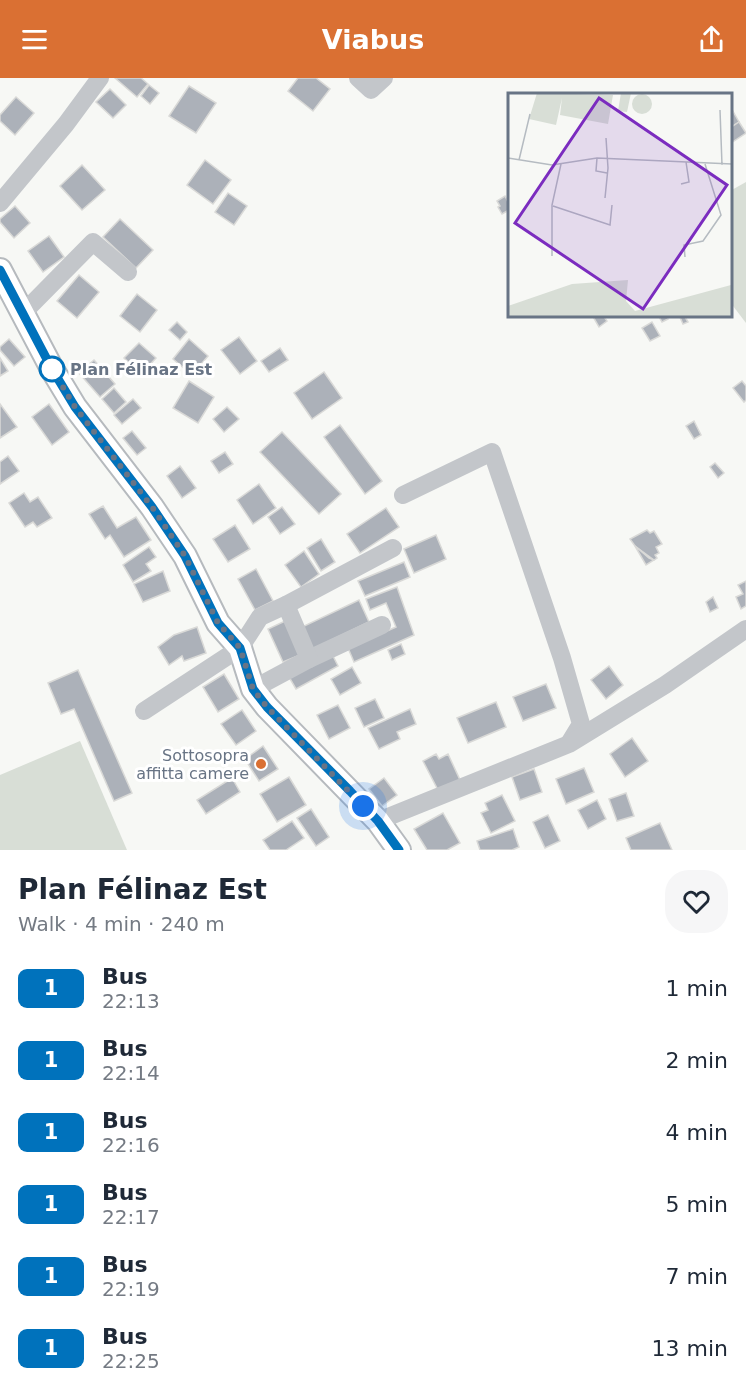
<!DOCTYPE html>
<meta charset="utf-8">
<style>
:root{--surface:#fff;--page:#f6f6f7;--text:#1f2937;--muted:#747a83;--accent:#da7033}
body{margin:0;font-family:"DejaVu Sans",sans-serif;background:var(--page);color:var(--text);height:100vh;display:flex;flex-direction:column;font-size:22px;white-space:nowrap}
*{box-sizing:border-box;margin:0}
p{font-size:20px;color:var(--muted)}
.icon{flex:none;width:33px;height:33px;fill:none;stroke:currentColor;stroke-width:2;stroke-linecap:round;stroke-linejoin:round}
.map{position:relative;height:772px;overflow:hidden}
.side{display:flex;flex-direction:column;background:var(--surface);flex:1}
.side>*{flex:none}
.badge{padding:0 12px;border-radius:9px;font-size:21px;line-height:39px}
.you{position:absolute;width:30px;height:30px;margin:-15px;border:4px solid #fff;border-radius:50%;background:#1a73e8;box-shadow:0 0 0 9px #1a73e833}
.map>.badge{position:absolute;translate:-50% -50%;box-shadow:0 0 0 3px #fff}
.round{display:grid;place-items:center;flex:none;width:63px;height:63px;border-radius:24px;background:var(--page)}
.headline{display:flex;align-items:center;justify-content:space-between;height:102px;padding:0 18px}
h1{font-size:28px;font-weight:700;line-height:45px}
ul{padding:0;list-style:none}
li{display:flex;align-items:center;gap:18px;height:72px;padding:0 18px}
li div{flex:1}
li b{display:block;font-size:22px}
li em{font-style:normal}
li .badge{min-width:66px;font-weight:700;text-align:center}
header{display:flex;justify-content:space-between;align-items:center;height:78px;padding:0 18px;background:var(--accent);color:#fff;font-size:27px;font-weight:700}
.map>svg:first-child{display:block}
</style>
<header><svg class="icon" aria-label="menu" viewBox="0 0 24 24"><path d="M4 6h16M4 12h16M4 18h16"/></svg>Viabus<svg class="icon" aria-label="share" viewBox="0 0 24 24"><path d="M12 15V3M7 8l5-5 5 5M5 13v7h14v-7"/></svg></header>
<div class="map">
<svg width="746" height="772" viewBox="0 0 746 772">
<rect width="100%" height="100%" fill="#f7f8f5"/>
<!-- green -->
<g fill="#d8ded6">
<path d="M746 104V245L730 224V113Z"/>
<path d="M80 663 127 772H0V697Z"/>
</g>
<!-- building -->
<g fill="#acb1b9" stroke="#d9d9d7" stroke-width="1.5">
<path d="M115 0H141L148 6 137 19Z"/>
<path d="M298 0H316L330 11 313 33 288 13Z"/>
<path d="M149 7 159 15 150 26 141 18Z"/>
<path d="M189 8 216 25 196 55 169 38Z"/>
<path d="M110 11 126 27 113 40 96 24Z"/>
<path d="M16 19 34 35 15 57 0 43V37Z"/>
<path d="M730 28 739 44 730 50Z"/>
<path d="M739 44 746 55 731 65 730 50Z"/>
<path d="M205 82 231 102 213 126 187 107Z"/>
<path d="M82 87 105 112 82 132 60 108Z"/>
<path d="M228 115 247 128 234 147 215 134Z"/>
<path d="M505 118 508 124 509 132 502 136 498 129 500 128 497 123Z"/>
<path d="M15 128 30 145 14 160 0 144V141Z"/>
<path d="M120 141 153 172 136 190 103 159Z"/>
<path d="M49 158 64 179 43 194 28 173Z"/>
<path d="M79 197 99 214 77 240 57 223Z"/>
<path d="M137 216 157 232 140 254 120 238Z"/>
<path d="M592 237H603L607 243 599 249Z"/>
<path d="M658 237H667L668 241 662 244Z"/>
<path d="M679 237H688L685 239 688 244 683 246Z"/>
<path d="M177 244 187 254 180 262 169 252Z"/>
<path d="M652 244 660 258 650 263 642 250Z"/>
<path d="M239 259 257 283 240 296 221 272Z"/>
<path d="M9 261 25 279 14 288 0 272V269Z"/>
<path d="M189 261 208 278 192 297 173 281Z"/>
<path d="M139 265 156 280 141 296 124 280Z"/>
<path d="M280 270 288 282 269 294 261 283Z"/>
<path d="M0 280 8 293 0 298Z"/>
<path d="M94 282 115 306 100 319 79 295Z"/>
<path d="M324 294 342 320 312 341 294 315Z"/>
<path d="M189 303 214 319 198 345 173 330Z"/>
<path d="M742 303 746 308V322L744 324 733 310Z"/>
<path d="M114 310 126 324 114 335 102 321Z"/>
<path d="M133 321 141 330 122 346 114 337Z"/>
<path d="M0 326 17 349 0 360Z"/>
<path d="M49 326 69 354 52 367 32 339Z"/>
<path d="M227 329 239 341 224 354 213 341Z"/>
<path d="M694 343 701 357 694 361 686 348Z"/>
<path d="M340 347 382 403 365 416 324 359Z"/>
<path d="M132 353 146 370 137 377 123 360Z"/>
<path d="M282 354 341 416 319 436 260 374Z"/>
<path d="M225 374 233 386 219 395 211 383Z"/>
<path d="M8 378 19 393 0 406V384Z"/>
<path d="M715 385 724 395 718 400 710 389Z"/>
<path d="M180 388 196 410 182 420 167 398Z"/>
<path d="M259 406 276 430 253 446 237 422Z"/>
<path d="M24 415 30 424 38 419 52 440 37 449 33 444 25 449 9 425Z"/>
<path d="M103 428 117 450 136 439 151 462 124 479 110 457 105 461 89 436Z"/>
<path d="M282 429 295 446 280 456 268 439Z"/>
<path d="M386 430 399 449 360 475 347 456Z"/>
<path d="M235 447 250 471 228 484 213 461Z"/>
<path d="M647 452 650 455 654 453 662 466 656 469 659 475 655 477 657 480 654 482 635 468 630 461Z"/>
<path d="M436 457 446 481 414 495 404 471Z"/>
<path d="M321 461 335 484 321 493 307 470Z"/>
<path d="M635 468 649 480 654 482 646 487Z"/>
<path d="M149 469 156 479 146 486 151 493 133 504 123 487Z"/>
<path d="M304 473 319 496 301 509 285 487Z"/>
<path d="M404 484 410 499 365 518 358 503Z"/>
<path d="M256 491 273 523 255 532 238 501Z"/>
<path d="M163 493 170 513 143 524 134 506Z"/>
<path d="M746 503V528L741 531 736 519 743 516 738 507Z"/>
<path d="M397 509 414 557 354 584 348 570 396 549 386 525 370 532 366 521Z"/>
<path d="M713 519 718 530 710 534 706 524Z"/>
<path d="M359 522 369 544 313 571 302 549Z"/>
<path d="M285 543 300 577 283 584 268 551Z"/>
<path d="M197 549 206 575 184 583 182 578 169 587 158 569 174 557Z"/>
<path d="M401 566 405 576 392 582 388 572Z"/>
<path d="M332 576 338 588 296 611 289 599Z"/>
<path d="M609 588 623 607 606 621 591 602Z"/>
<path d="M352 589 361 605 340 617 331 601Z"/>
<path d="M78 592 132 715 114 723 74 631 61 636 48 605Z"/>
<path d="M224 596 239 621 218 634 203 609Z"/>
<path d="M546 606 556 630 523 643 513 619Z"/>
<path d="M375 621 384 640 364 649 355 630Z"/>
<path d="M496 624 506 649 468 665 457 640Z"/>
<path d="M338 627 350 650 329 661 317 637Z"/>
<path d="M410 631 416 646 397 654 400 661 379 671 368 650Z"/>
<path d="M242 632 256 653 236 667 221 646Z"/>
<path d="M632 660 648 683 625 699 610 676Z"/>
<path d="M263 668 278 691 259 703 245 681Z"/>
<path d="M436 676 439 681 448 676 460 702 438 712 423 683Z"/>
<path d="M584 690 594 714 566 726 556 701Z"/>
<path d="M534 691 542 714 520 722 512 699Z"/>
<path d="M289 699 306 727 277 744 260 716Z"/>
<path d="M232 700 240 714 206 736 197 722Z"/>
<path d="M384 700 397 717 382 728 369 711Z"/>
<path d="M626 715 634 738 617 743 609 721Z"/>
<path d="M502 717 515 743 491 755 481 735 488 732 485 725Z"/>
<path d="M597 722 606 741 588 751 578 732Z"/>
<path d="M311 731 329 759 316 768 297 740Z"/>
<path d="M443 735 460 765 447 772H427L414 751Z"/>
<path d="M548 737 560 763 545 770 533 744Z"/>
<path d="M292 743 304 760 286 772H270L263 762Z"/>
<path d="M660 745 672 772H631L626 760Z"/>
<path d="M513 751 519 769 512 772H480L477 763Z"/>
</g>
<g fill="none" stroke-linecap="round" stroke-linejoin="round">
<defs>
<path id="major" d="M0 192 52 291 75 329 152 429 185 478 218 545 240 570 253 611 267 629 378 743 399 772"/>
</defs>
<!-- major casing -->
<use href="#major" stroke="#b6babe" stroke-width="26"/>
<!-- minor -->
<g stroke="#c3c6ca" stroke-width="18">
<path d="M358 0 371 12 384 0"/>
<path d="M0 125 66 46 100 0"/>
<path d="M23 235 93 164 128 194"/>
<path d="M403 417 492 374 562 580 581 646 570 664"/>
<path d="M309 581 382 547"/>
<path d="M253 611 309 581 286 527"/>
<path d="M144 633 240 570 260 539 286 527 393 470"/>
<path d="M378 743 569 666 665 607 746 551"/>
</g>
<!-- major -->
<use href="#major" stroke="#fff" stroke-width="22"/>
</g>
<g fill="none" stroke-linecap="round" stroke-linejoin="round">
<defs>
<path id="line" d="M0 192 52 291 75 329 152 429 185 478 218 545 240 570 253 611 267 629 350 713 378 743 399 772"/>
</defs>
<!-- line casing -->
<use href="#line" stroke="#fff" stroke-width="14"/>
<!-- line -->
<use href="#line" stroke="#0072bc" stroke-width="9"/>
<!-- walk -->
<path stroke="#687485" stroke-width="6" stroke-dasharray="0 10.8" d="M52 291 75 329 152 429 185 478 218 545 240 570 253 611 267 629 363 728"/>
</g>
<!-- markers -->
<circle fill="#fff" stroke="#0072bc" stroke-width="3" cx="52" cy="291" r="12"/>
<circle fill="#da7033" stroke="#fff" stroke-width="2" cx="261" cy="686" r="6"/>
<g text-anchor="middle" stroke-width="6" stroke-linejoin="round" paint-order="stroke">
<!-- stop labels -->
<g font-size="16" font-weight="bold" fill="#687485" stroke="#fff" text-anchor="start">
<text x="70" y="297">Plan Félinaz Est</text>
</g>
<!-- poi labels -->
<g font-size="16" fill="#687485" stroke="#fff" text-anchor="end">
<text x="249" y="683">Sottosopra<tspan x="249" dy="18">affitta camere</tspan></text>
</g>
</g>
<!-- overview -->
<g transform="translate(508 15)">
<rect width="224" height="224" fill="#f7f8f5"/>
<path d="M29 0 105 2 100 31 52 22 54 5 48 32 21 26ZM113 0H123L119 19 110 18ZM124 11a10 10 0 1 1 20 0a10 10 0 1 1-20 0ZM120 187 118 208 127 218 223 192V223H0V213L64 191Z" fill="#d8ded6"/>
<path fill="none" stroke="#b5bbc1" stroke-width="1.5" d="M212 17 214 72M0 65 44 72 89 65 224 71M89 65 88 78 99 80M11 67 22 21M173 91 181 89 178 69M97 105 100 75 98 45M45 113 102 132 104 112M44 163V112L53 71M177 164 176 152 195 148 213 122 197 71"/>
<path fill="#7b2cbf" fill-opacity="0.15" stroke="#7b2cbf" stroke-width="3" d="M91 5 219 92 135 216 7 130Z"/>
<rect width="224" height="224" fill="none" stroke="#687485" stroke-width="3"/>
</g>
</svg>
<div class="you" style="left:363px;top:728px"></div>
</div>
<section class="side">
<div class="headline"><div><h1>Plan Félinaz Est</h1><p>Walk · 4 min · 240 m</p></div><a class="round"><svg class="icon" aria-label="heart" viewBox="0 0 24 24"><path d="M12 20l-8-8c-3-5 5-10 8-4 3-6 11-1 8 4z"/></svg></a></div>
<ul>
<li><span class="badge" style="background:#0072bc;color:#fff">1</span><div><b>Bus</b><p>22:13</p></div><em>1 min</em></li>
<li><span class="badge" style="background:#0072bc;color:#fff">1</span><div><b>Bus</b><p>22:14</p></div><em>2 min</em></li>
<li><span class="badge" style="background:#0072bc;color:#fff">1</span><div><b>Bus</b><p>22:16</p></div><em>4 min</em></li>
<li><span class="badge" style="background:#0072bc;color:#fff">1</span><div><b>Bus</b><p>22:17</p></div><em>5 min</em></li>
<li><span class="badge" style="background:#0072bc;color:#fff">1</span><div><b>Bus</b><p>22:19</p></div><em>7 min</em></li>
<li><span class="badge" style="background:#0072bc;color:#fff">1</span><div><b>Bus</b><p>22:25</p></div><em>13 min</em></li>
</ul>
</section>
